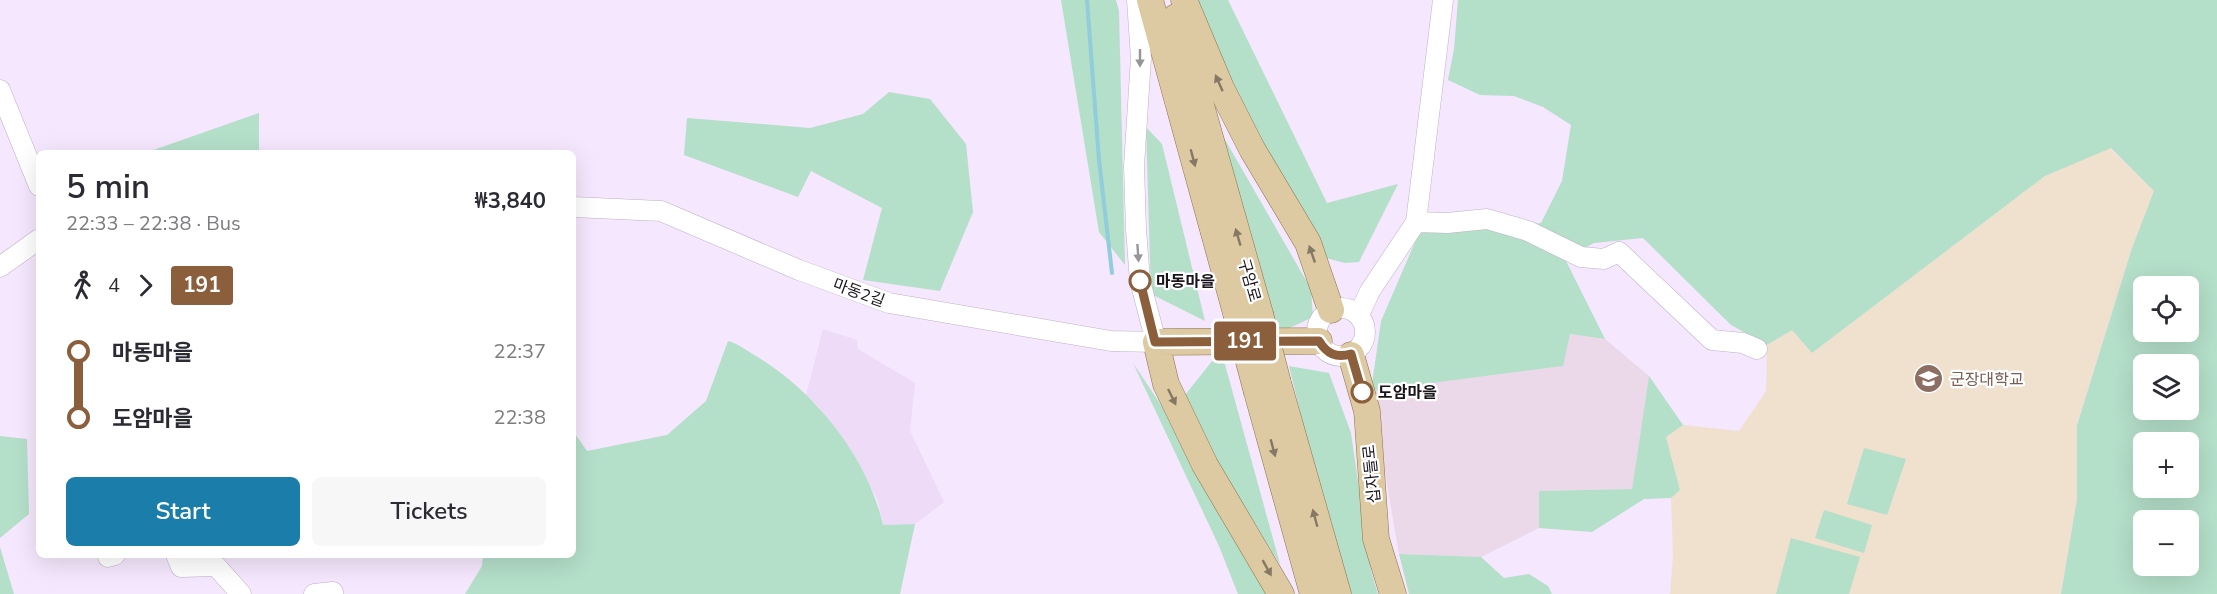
<!DOCTYPE html>
<meta charset="utf-8">
<style>
:root{--surface:#fff;--page:#f7f7f7;--text:#2b2b33;--muted:#7c7c81;--accent:#1b7da9}
body{margin:0;font-family:"Nunito Sans","Noto Sans KR",sans-serif;background:var(--page);color:var(--text);height:100vh;display:flex;flex-direction:column;font-size:22px;white-space:nowrap}
*{box-sizing:border-box;margin:0}
p{font-size:20px;color:var(--muted)}
.icon{flex:none;width:33px;height:33px;fill:none;stroke:currentColor;stroke-width:2;stroke-linecap:round;stroke-linejoin:round}
.map{position:relative;flex:1;overflow:hidden}
.drawer{position:absolute;left:36px;top:150px;width:540px;height:408px;display:flex;flex-direction:column;background:var(--surface);border-radius:9px;box-shadow:0 6px 24px #0002}
.drawer>*{flex:none}
.badge{padding:0 12px;border-radius:4px;font-size:21px;line-height:39px}
.tools{position:absolute;left:2133px;top:276px;display:grid;gap:12px}
.tools a{display:grid;place-items:center;width:66px;height:66px;border-radius:9px;background:var(--surface);box-shadow:0 6px 24px #0002;font-size:30px}
.map>.badge{position:absolute;translate:-50% -50%;box-shadow:0 0 0 3px #fff}
.legs{display:flex;align-items:center;gap:9px;height:66px;padding:0 30px;font-size:20px}
.legs p{margin-inline-start:auto}
.head{display:flex;align-items:center;justify-content:space-between;height:102px;padding:0 30px}
h1{font-size:33px;font-weight:600;line-height:45px}
.primary-button{display:flex;gap:12px;margin-top:auto;padding:12px 30px}
.primary-button a{flex:1;height:69px;border-radius:9px;background:var(--accent);color:#fff;font-size:24px;font-weight:600;line-height:69px;text-align:center}
.primary-button a+a{background:var(--page);color:var(--text)}
ul{padding:0 30px;list-style:none}
li{display:flex;align-items:center;gap:21px;height:66px;font-size:22px}
li i{display:grid;place-items:center;width:9px;height:100%;margin:0 8px;background:currentColor}
li i::after{content:'';width:15px;height:15px;margin:-8px;border:4px solid;border-radius:50%;background:var(--surface)}
li p{margin-inline-start:auto}
li:first-child i{background:linear-gradient(#0000 50%,currentColor 0)}
li:last-child i{background:linear-gradient(currentColor 50%,#0000 0)}
.map>svg:first-child{display:block}
</style>
<div class="map">
<svg width="2217" height="594" viewBox="0 0 2217 594">
<rect width="100%" height="100%" fill="#f5e7fd"/>
<!-- commercial -->
<path fill="#ebd8e9" d="M1570 334 1605 339 1649 376 1632 489 1539 491V528L1481 557 1399 554 1371 391 1562 366Z"/>
<!-- built -->
<path fill="#eddbf7" d="M823 329 857 340 858 349 915 383 910 431 944 502 915 524 883 525 878 500 850 451 818 406 806 395Z"/>
<!-- education -->
<path fill="#efe1ce" d="M2110 148 2155 191 2132 248 2077 424V499L2061 594H1670L1673 556 1671 498 1680 490 1666 437 1683 425 1739 431 1766 391 1767 345 1792 330 1812 353 2045 176Z"/>
<!-- green -->
<g fill="#b4dfc9" fill-rule="evenodd">
<path d="M1061 0H1116L1119 11 1125 265 1099 232Z"/>
<path d="M1197 0H1228L1327 203 1398 184 1359 262 1345 263 1322 257 1254 136Z"/>
<path d="M1458 0H2217V594H2061L2077 499V425L2132 248 2154 191 2111 148 2045 176 1812 353 1792 330 1767 345 1731 325 1643 238 1594 243 1565 259 1605 339 1570 334 1563 366 1371 391 1381 321 1419 233 1541 223 1562 181 1571 125 1543 107 1514 96 1480 95 1448 80 1454 49ZM2144 286H2188V332H2144ZM2144 364H2188V410H2144ZM2144 442H2188V488H2144ZM2144 520H2188V566H2144Z"/>
<path d="M889 92 930 99 966 144 973 212 940 291 863 280 882 208 811 171 798 197 684 155 687 118 810 128 863 114Z"/>
<path d="M259 113V153H145Z"/>
<path d="M1212 117 1311 289 1313 317 1277 334Z"/>
<path d="M1146 127 1162 144 1205 321 1151 294Z"/>
<path d="M728 341C737 343 747 351 756 356 815 391 868 458 883 525L915 524 900 594H465L482 566 483 555H573V431L587 451 667 435 706 401Z"/>
<path d="M1221 350 1280 564 1210 458 1185 395Z"/>
<path d="M1133 363 1171 420 1267 594H1238L1219 546Z"/>
<path d="M1289 366 1329 373 1351 433 1371 571 1378 594H1349L1319 490Z"/>
<path d="M1649 376 1683 425 1666 437 1680 490 1671 498 1644 499 1592 532 1539 528V491L1632 489Z"/>
<path d="M0 436 27 439 29 514 0 538Z"/>
<path d="M1864 448 1906 459 1887 515 1847 504Z"/>
<path d="M1824 510 1872 525 1864 553 1815 538Z"/>
<path d="M1791 538 1860 557 1849 594H1776Z"/>
<path d="M0 547 14 594H0Z"/>
<path d="M1399 554 1481 557 1504 578 1529 574 1548 586 1552 594H1409Z"/>
</g>
<g fill="none" stroke-linecap="round" stroke-linejoin="round">
<!-- stream -->
<path stroke="#92cddb" stroke-width="4" d="M1087 0 1099 160 1112 273"/>
<defs>
<g id="minor">
<path d="M0 90 39 186"/>
<path d="M573 207 661 211 799 270 889 303 1111 341 1156 342 1140 281 1136 229 1134 166 1141 58 1137 0"/>
<path d="M1416 222 1447 223 1487 219 1528 231 1581 257 1604 259 1619 252 1712 340 1743 343 1757 349"/>
<path d="M0 267 39 239"/>
<circle cx="1341" cy="332" r="24"/>
<path d="M1359 315 1370 291 1416 222 1443 0"/>
<path d="M176 555 181 567 216 566 241 594"/>
<path d="M108 557 115 555"/>
<path d="M314 594 333 592"/>
</g>
<g id="major">
<path d="M1150 0 1236 313"/>
<path d="M1184 0 1221 88 1252 149 1308 243 1331 310"/>
<path d="M1176 17 1260 314"/>
<path d="M1351 355 1367 411 1376 539 1393 594"/>
<path d="M1278 383 1338 594"/>
<path d="M1257 392 1313 594"/>
<path d="M1281 594 1205 465 1166 384 1156 342 1319 341"/>
</g>
</defs>
<!-- minor casing -->
<use href="#minor" stroke="#bfb1c6" stroke-width="21"/>
<!-- major casing -->
<use href="#major" stroke="#8b734a" stroke-width="27"/>
<!-- minor -->
<use href="#minor" stroke="#fff" stroke-width="20"/>
<!-- major -->
<use href="#major" stroke="#decaa2" stroke-width="26"/>
<defs>
<g id="major-bridge">
<path d="M1236 313 1257 392"/>
<path d="M1260 314 1278 383"/>
</g>
</defs>
<!-- major-bridge casing -->
<use href="#major-bridge" stroke="#8b734a" stroke-width="27" stroke-linecap="butt"/>
<!-- major-bridge -->
<use href="#major-bridge" stroke="#decaa2" stroke-width="26"/>
</g>
<!-- one-way arrows -->
<defs><path id="oneway-solid" d="M-6-.8H1V-3.2L6.5 0L1 3.2V.8H-6Z" transform="scale(1.5)"/></defs>
<g fill="#989598">
<use href="#oneway-solid" transform="translate(1140 58) rotate(90)"/>
<use href="#oneway-solid" transform="translate(1138 253) rotate(86)"/>
</g>
<g fill="#857865">
<use href="#oneway-solid" transform="translate(1219 83) rotate(-114)"/>
<use href="#oneway-solid" transform="translate(1193 158) rotate(75)"/>
<use href="#oneway-solid" transform="translate(1238 237) rotate(-106)"/>
<use href="#oneway-solid" transform="translate(1312 254) rotate(-109)"/>
<use href="#oneway-solid" transform="translate(1172 397) rotate(64)"/>
<use href="#oneway-solid" transform="translate(1273 448) rotate(75)"/>
<use href="#oneway-solid" transform="translate(1315 518) rotate(-105)"/>
<use href="#oneway-solid" transform="translate(1267 568) rotate(61)"/>
</g>
<g fill="none" stroke-linecap="round" stroke-linejoin="round">
<defs>
<path id="line-1" d="M1140 281 1155 342 1319 341C1327 354 1336 358 1351 354L1362 392"/>
</defs>
<!-- line-1 casing -->
<use href="#line-1" stroke="#fff" stroke-width="14"/>
<!-- line-1 -->
<use href="#line-1" stroke="#8b5e3c" stroke-width="9"/>
</g>
<!-- icons -->
<defs>
<symbol id="university-disc" viewBox="-11 -11 22 22"><circle r="9.5" fill="#8d6e63" stroke="#fff"/><path d="M0-5L7-2L0 1L-7-2ZM-4 1L0 2.5L4 1V4Q0 6-4 4Z" fill="#fff"/></symbol>
</defs>
<g fill-rule="evenodd">
<use href="#university-disc" x="1912" y="362" width="33" height="33"/>
</g>
<!-- markers -->
<g fill="#fff" stroke="#8b5e3c" stroke-width="3">
<circle cx="1140" cy="281" r="10"/>
<circle cx="1362" cy="392" r="10"/>
</g>
<g text-anchor="middle" stroke-width="4.5" stroke-linejoin="round" paint-order="stroke">
<!-- street labels -->
<g font-size="16" fill="#19141b" stroke="#fff">
<text transform="translate(1250 280) rotate(74)" y="6">구암로</text>
<text transform="translate(859 292) rotate(20)" y="6">마동2길</text>
<text transform="translate(1371 474) rotate(-96)" y="6">십자들로</text>
</g>
<!-- stop labels -->
<g font-size="16" font-weight="bold" fill="#19141b" stroke="#fff" text-anchor="start">
<text x="1156" y="287">마동마을</text>
<text x="1378" y="398">도암마을</text>
</g>
<!-- education labels -->
<g font-size="16" fill="#785e54" stroke="#fff" text-anchor="start">
<text x="1950" y="385">군장대학교</text>
</g>
</g>
</svg>
<div class="tools">
<a><svg class="icon" aria-label="locate" viewBox="0 0 24 24"><circle cx="12" cy="12" r="6"/><path d="M12 2v4M12 18v4M2 12h4M18 12h4"/></svg></a>
<a><svg class="icon" aria-label="layers" viewBox="0 0 24 24"><path d="M12 4l9 5-9 5-9-5zM3 14l9 5 9-5"/></svg></a>
<a>+</a>
<a>−</a>
</div>
<b class="badge" style="left:1245px;top:341px;background:#8b5e3c;color:#fff">191</b>
<section class="drawer">
<div class="head"><div><h1>5 min</h1><p>22:33 – 22:38 · Bus</p></div><b>₩3,840</b></div>
<div class="legs"><svg class="icon" aria-label="walk" viewBox="0 0 24 24"><circle cx="13" cy="4" r="2"/><path d="M13 8l-2 6 4 7M11 14l-3 7M7 12l3-4h3l4 4"/></svg>4<svg class="icon" aria-label="forward" viewBox="0 0 24 24"><path d="M9 5l7 7-7 7"/></svg><b class="badge" style="background:#8b5e3c;color:#fff">191</b></div>
<ul>
<li><i style="color:#8b5e3c"></i><b>마동마을</b><p>22:37</p></li>
<li><i style="color:#8b5e3c"></i><b>도암마을</b><p>22:38</p></li>
</ul>
<div class="primary-button"><a>Start</a><a>Tickets</a></div>
</section>
</div>
